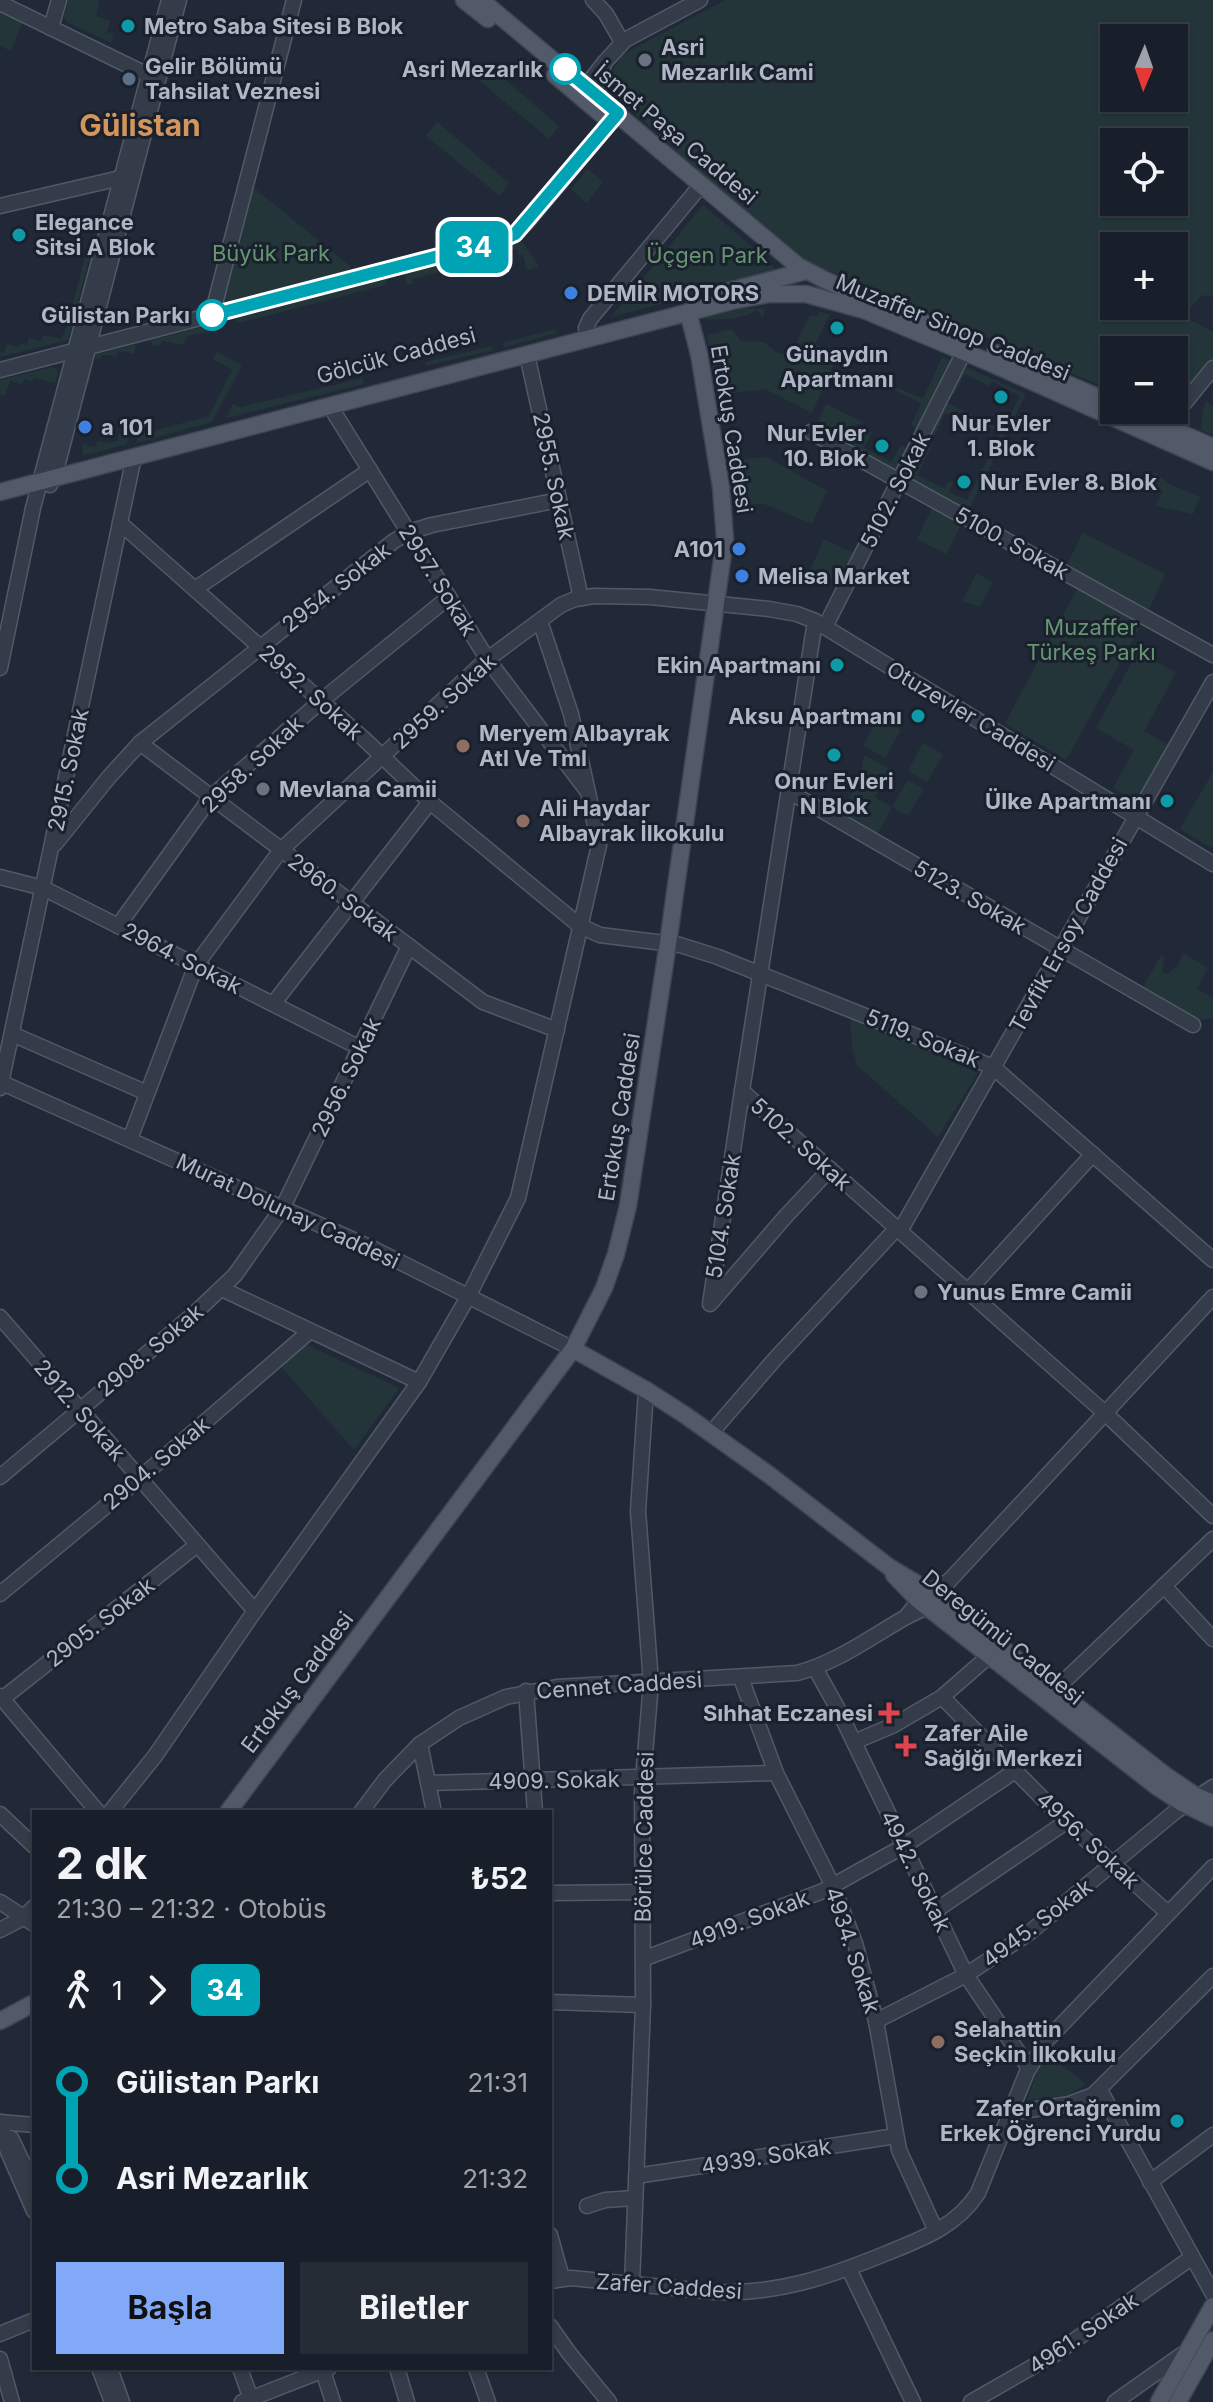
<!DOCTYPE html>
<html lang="tr">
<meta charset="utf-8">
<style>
:root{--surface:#191f2a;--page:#262c36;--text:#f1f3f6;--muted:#9fa2a8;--line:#373d47;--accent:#82a9f7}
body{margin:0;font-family:Inter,sans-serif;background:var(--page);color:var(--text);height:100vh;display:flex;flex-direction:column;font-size:30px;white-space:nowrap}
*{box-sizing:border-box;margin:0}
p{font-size:26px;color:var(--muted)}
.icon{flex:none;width:44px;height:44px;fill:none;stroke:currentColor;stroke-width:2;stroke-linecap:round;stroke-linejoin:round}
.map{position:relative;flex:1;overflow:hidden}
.drawer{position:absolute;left:32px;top:1810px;width:520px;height:560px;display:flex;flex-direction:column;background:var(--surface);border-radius:0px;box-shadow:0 2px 6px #0004,0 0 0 2px var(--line)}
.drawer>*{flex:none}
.badge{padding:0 16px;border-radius:12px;font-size:28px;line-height:52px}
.needle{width:52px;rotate:182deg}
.controls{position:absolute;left:1100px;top:24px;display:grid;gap:16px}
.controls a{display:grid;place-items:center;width:88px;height:88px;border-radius:0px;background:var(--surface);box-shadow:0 2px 6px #0004,0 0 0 2px var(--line);font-size:40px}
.map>.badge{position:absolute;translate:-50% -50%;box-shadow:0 0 0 4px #fff}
.legs{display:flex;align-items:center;gap:12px;height:88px;padding:0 24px;font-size:26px}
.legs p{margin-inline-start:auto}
.summary{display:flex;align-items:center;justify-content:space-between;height:136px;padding:0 24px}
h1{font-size:44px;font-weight:700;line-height:60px}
.action{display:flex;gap:16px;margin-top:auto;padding:16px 24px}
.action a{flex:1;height:92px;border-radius:0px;background:var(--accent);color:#111;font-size:32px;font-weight:700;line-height:92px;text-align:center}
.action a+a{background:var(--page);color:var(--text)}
ul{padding:0 24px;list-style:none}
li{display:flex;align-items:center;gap:28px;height:96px;font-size:30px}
li i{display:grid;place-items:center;width:12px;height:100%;margin:0 10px;background:currentColor}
li i::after{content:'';width:20px;height:20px;margin:-10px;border:6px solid;border-radius:50%;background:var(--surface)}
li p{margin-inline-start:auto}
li:first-child i{background:linear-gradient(#0000 50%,currentColor 0)}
li:last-child i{background:linear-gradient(currentColor 50%,#0000 0)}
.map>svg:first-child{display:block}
</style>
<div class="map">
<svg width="1213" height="2402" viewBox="0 0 1213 2402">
<rect width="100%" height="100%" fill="#212938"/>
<!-- green -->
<g fill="#233539" fill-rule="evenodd">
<path d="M68 0H99L96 16 110 21 106 34 109 32 114 33 111 43 67 22 64 16Z"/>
<path d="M725 0H1213V297L1202 295 1185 314V317L1213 332V359L1174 405V350H1114V391L817 266 783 246 614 95 617 76 611 73 622 55ZM1114 38H1174V98H1114ZM1114 142H1174V202H1114ZM1114 246H1174V306H1114Z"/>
<path d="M0 9 21 19 22 23 11 51 0 46Z"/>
<path d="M487 64 559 126 549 139 476 78Z"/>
<path d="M437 122 509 183 500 196 426 136Z"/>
<path d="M588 169 603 182 587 203 571 189Z"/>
<path d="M250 188H254L350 266 349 272 230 305H224L221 303Z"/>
<path d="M703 205 748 243 779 273 611 317Z"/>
<path d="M89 240 94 241 68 340 0 357V352L4 353 7 344 19 347 20 344 27 345 29 338 41 341 43 335 61 339 68 324Z"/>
<path d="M521 240 539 267 527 270 523 255 519 256 517 249 480 259 481 264 477 265 473 253Z"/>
<path d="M451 260 455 274 450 275 448 270 412 279 413 284 407 285 404 272Z"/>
<path d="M387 278 385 285 240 323 236 320 237 317Z"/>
<path d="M765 308 763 318 757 310C742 320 718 320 701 319L742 309Z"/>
<path d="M819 312 830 314 815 344 838 355 812 413 765 389 718 395 707 335 732 329 741 341 764 342 776 352 790 356 810 315 818 316Z"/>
<path d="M222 322 220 330 188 336 182 345 163 341 159 346 152 345 151 340Z"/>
<path d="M555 329 557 333 504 347 502 343Z"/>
<path d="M136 344 134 354 118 351 116 356 103 355 100 359 94 358 88 387 83 385 91 356Z"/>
<path d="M491 346 493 350 426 366 425 362Z"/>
<path d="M217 352 242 365 212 422 136 443 138 435 209 416 232 370 213 359Z"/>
<path d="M942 357 953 362 918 429 911 425 921 403 895 390 898 388 923 399Z"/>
<path d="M964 366 1026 394 969 509 964 510 911 481 910 474 926 443 931 447 917 475 944 488 949 481 953 483 949 492 967 500 1001 433 973 419 969 425 945 413 934 436 930 434 946 402 1002 430 1020 396 992 381 989 386 965 374 954 395 951 393Z"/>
<path d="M53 367 58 371 55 383 35 378 32 381 24 379 22 384 10 381 5 396 0 394V380Z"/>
<path d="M363 378 364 384 227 418 232 404 240 407Z"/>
<path d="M1206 401 1213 406V435L1201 430 1203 410Z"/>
<path d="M826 404 864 423 851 426 842 443 819 429V420Z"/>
<path d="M872 432 864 448 891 462 901 445 908 449 896 473 851 448 859 434Z"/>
<path d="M119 434 128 436 127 444 83 456V444L95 447 98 441 108 443 118 440Z"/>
<path d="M767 457 827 491 812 524 764 504 735 505 728 461Z"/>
<path d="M1155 472 1169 484 1200 497 1193 514 1156 506 1163 490 1150 484Z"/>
<path d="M933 506 962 523 946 554 917 539Z"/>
<path d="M1083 533 1165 574 1149 610 1066 566Z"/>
<path d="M824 539 855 554 841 582 810 570Z"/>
<path d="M977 573 993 582 980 607 962 601Z"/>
<path d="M1078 587 1142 623 1066 760 1005 723Z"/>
<path d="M1138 651 1176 673 1144 731 1170 746 1137 803 1113 788 1134 750 1096 728Z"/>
<path d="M879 717 901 730 885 758 863 746Z"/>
<path d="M923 743 943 754 927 782 908 771Z"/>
<path d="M864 755 890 769 875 797 892 807 908 780 924 789 908 816 892 807 876 837 839 816 856 786 859 787Z"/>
<path d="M1213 772V845L1211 848 1180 829Z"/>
<path d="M1183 953 1208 968 1197 989 1213 998V1018L1197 1021 1142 989 1162 954 1164 959 1162 971 1167 974 1178 966Z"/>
<path d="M850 1017 978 1073 938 1137 857 1065 852 1048Z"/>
<path d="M303 1343 399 1388 354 1450 282 1368V1360Z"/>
<path d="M1045 2052 1086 2084 1068 2095 1027 2100Z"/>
</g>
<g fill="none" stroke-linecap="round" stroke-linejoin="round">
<defs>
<g id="minor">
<path d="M593 0 606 14 622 42"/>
<path d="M0 3 158 80"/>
<path d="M51 28 59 0"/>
<path d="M604 63 625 40 700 0"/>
<path d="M579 95 604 63 596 105"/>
<path d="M0 206 129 176"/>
<path d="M212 315 294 0"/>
<path d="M588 339 586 328 590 319 702 184"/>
<path d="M527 355 581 598"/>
<path d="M0 370 504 239 515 234 527 222 618 113"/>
<path d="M811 432 1213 655"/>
<path d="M1160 433 1213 368"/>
<path d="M50 485 57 467 179 0"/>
<path d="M120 523 363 738 430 802 580 926 600 935 680 945 718 957 993 1067 1213 1260"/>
<path d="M195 589 370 470"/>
<path d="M540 621 571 714 587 788"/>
<path d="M815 621 742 1091 1105 1413 1213 1516"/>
<path d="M825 627 964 352"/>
<path d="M0 668 33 508 169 0"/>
<path d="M140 743 483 1002 557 1030"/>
<path d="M788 791 1193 1025"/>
<path d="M55 844 109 777 140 743 394 541 409 532 432 525 559 500"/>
<path d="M0 877 43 888 360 1048"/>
<path d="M118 926 211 797 321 701 449 597"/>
<path d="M273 1004 430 802"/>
<path d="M12 1034 147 1093"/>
<path d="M0 1082 374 1249 573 1349"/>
<path d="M0 1088 134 457"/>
<path d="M742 1091 710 1304 786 1216 830 1169"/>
<path d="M130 1139 196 965 281 850 485 661 561 605 575 599 594 596 650 597 769 609 797 614 815 621 1213 864"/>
<path d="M900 1231 1213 682"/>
<path d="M222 1289 419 1382"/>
<path d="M968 1291 1093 1154"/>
<path d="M0 1317 255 1611"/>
<path d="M711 1433 775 1359 897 1228"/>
<path d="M0 1477 195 1313 235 1275 283 1207 409 946"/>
<path d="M949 1581 1213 1297"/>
<path d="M949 1581 933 1604 906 1617 924 1594Z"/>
<path d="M1164 1586 1213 1639"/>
<path d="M0 1594 140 1478 310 1331"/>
<path d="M815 1668 839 1711 966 1975 1029 2068"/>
<path d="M741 1678 776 1773 833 1886 855 1943 876 2021 899 2150 936 2231"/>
<path d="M1055 1690 1213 1539"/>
<path d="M526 1691 535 1812"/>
<path d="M0 1696 98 1812"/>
<path d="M942 1697 1066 1822 1168 1913"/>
<path d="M2 1699 197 1545"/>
<path d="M854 1742 894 1725 942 1697 989 1656"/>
<path d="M420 1744 434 1812"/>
<path d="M428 1783 776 1773"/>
<path d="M110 1812 155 1756 252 1615 419 1382 468 1297 518 1198 599 845 588 792 488 660 330 406"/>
<path d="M361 1812 385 1780 420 1744 459 1718 506 1697 557 1687 797 1673C836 1663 871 1637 906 1617"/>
<path d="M0 1814 34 1846"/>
<path d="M550 1893 643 1892"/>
<path d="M0 1902 34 1924"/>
<path d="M935 1911 1066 1822"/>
<path d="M0 1930 23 1918 34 1907"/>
<path d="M643 1959 823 1891 904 1846 1015 1771"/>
<path d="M550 2002 643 2005"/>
<path d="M876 2021 966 1975 1029 1933 1176 1811 1213 1787"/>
<path d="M1100 2090 1213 2294"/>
<path d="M1010 2113 1069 2104 1093 2095 1213 1976"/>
<path d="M0 2122 8 2152 34 2211"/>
<path d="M0 2122 34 2125"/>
<path d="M11 2138 34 2186"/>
<path d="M636 2176 896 2136"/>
<path d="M1150 2182 1213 2135"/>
<path d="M587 2206 605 2200 635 2198"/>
<path d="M550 2235 562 2278"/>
<path d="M849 2269 913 2402"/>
<path d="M550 2281 571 2278 715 2292C777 2295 831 2276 887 2253 922 2239 957 2226 978 2193L1027 2072 1045 2042 1213 1867"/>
<path d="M632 2284 643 2005 642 1791 651 1683 638 1511 646 1390"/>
<path d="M550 2326 569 2353 609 2402"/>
<path d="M0 2334 34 2320"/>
<path d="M0 2359 12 2402"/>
<path d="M99 2368 112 2402"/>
<path d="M110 2368 122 2402"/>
<path d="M240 2368 252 2402"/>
<path d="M322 2368 333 2402"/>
<path d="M397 2368 407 2402"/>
<path d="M476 2368 488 2402"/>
<path d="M242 2402 329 2368"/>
<path d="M971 2402 1055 2354 1191 2258"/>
<path d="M1115 2402 1187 2351"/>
</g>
<g id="major">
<path d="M464 0 488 19"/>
<path d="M481 0 798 266 827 281 962 339"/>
<path d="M555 75 601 114"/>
<path d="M729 291 806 271"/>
<path d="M995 353 1114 404"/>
<path d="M1127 410 1213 447"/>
<path d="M0 492 732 301 769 294H806L864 310 986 361 1213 462"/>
<path d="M573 1349 646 1390 685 1415 768 1474 889 1567 929 1591 1165 1775 1196 1796 1213 1803"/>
<path d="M894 1575 918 1600 1156 1786 1182 1803 1213 1818"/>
<path d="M228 1812 573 1349 604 1288 616 1254 628 1206 668 943 725 539 721 487 699 354 688 312"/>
<path d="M0 2021 34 2003"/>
<path d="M1159 2402 1213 2306"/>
<path d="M1178 2402 1213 2340"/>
</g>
</defs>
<!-- minor casing -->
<use href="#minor" stroke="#525966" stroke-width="17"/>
<!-- major casing -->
<use href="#major" stroke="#3e4552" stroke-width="19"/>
<!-- minor -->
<use href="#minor" stroke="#343c49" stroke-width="14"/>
<!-- major -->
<use href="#major" stroke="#525a69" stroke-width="16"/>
</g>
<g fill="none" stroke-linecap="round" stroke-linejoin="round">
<defs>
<path id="line-1" d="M212 315 504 239 515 234 618 113 565 69"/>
</defs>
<!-- line-1 casing -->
<use href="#line-1" stroke="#fff" stroke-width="18"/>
<!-- line-1 -->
<use href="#line-1" stroke="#00a3b4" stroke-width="12"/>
</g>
<!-- markers -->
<g fill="#0f9aa8" stroke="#1a212d" stroke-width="3">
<circle cx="128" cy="26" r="8"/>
<circle cx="19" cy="235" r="8"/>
<circle cx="837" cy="328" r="8"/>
<circle cx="1001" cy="397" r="8"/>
<circle cx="882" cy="446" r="8"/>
<circle cx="964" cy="482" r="8"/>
<circle cx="837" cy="665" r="8"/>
<circle cx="918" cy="716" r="8"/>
<circle cx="834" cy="755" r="8"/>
<circle cx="1167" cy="801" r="8"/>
<circle cx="1177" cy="2121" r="8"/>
</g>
<g fill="#6b7280" stroke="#1a212d" stroke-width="3">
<circle cx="645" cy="60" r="8"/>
<circle cx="263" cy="789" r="8"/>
<circle cx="921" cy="1292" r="8"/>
</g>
<g fill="#fff" stroke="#00a3b4" stroke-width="4">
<circle cx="565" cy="69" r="14"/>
<circle cx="212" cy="315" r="14"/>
</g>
<circle fill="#5c6f8a" stroke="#1a212d" stroke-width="3" cx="129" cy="79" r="8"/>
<g fill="#3f7fe0" stroke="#1a212d" stroke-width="3">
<circle cx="571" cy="293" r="8"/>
<circle cx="85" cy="427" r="8"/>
<circle cx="739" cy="549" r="8"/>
<circle cx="742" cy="576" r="8"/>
</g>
<g fill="#8d6e63" stroke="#1a212d" stroke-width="3">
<circle cx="463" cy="746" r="8"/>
<circle cx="523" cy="821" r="8"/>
<circle cx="938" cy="2042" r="8"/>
</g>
<g fill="#e0444e" stroke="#1a212d" stroke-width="3">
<path d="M885 1701h8v8h8v8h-8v8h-8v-8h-8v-8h8z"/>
<path d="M902 1734h8v8h8v8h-8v8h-8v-8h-8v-8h8z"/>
</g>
<g text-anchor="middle" stroke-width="6" stroke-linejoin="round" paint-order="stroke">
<!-- poi labels -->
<g font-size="22" font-weight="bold" fill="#afb6c5" stroke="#1a212d" text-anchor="start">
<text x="144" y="34">Metro Saba Sitesi B Blok</text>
<text x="661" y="55">Asri<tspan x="661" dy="25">Mezarlık Cami</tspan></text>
<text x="145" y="74">Gelir Bölümü<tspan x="145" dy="25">Tahsilat Veznesi</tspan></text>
<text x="35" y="230">Elegance<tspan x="35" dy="25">Sitsi A Blok</tspan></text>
<text x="587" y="301">DEMİR MOTORS</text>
<text x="837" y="362" text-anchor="middle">Günaydın<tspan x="837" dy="25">Apartmanı</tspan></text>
<text x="1001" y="431" text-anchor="middle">Nur Evler<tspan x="1001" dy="25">1. Blok</tspan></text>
<text x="101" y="435">a 101</text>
<text x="866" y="441" text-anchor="end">Nur Evler<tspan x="866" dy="25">10. Blok</tspan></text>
<text x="980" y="490">Nur Evler 8. Blok</text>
<text x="723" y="557" text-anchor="end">A101</text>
<text x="758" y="584">Melisa Market</text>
<text x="821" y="673" text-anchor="end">Ekin Apartmanı</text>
<text x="902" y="724" text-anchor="end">Aksu Apartmanı</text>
<text x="479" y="741">Meryem Albayrak<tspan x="479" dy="25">Atl Ve Tml</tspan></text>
<text x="834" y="789" text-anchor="middle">Onur Evleri<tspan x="834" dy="25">N Blok</tspan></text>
<text x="279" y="797">Mevlana Camii</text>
<text x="1151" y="809" text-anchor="end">Ülke Apartmanı</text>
<text x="539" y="816">Ali Haydar<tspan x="539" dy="25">Albayrak İlkokulu</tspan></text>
<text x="937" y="1300">Yunus Emre Camii</text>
<text x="873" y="1721" text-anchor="end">Sıhhat Eczanesi</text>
<text x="924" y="1741">Zafer Aile<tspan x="924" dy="25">Sağlğı Merkezi</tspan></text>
<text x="954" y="2037">Selahattin<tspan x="954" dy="25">Seçkin İlkokulu</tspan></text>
<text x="1161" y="2116" text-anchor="end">Zafer Ortağrenim<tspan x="1161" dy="25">Erkek Öğrenci Yurdu</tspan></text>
</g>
<!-- stop labels -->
<g font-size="22" font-weight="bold" fill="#afb6c5" stroke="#1a212d" text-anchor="end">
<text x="543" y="77">Asri Mezarlık</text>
<text x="190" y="323">Gülistan Parkı</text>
</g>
<!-- street labels -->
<g font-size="22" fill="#afb6c5" stroke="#1a212d">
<text transform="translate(676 134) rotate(40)" y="8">İsmet Paşa Caddesi</text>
<text transform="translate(953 327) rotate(22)" y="8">Muzaffer Sinop Caddesi</text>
<text transform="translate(396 355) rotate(-15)" y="8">Gölcük Caddesi</text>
<text transform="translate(732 429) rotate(81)" y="8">Ertokuş Caddesi</text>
<text transform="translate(554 476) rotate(78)" y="8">2955. Sokak</text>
<text transform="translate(895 490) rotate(-63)" y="8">5102. Sokak</text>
<text transform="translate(1012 543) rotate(29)" y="8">5100. Sokak</text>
<text transform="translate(438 580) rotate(58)" y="8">2957. Sokak</text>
<text transform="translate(336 587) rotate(-38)" y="8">2954. Sokak</text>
<text transform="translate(311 692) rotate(42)" y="8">2952. Sokak</text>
<text transform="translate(444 701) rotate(-42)" y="8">2959. Sokak</text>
<text transform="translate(971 716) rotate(31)" y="8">Otuzevler Caddesi</text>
<text transform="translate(252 764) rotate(-43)" y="8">2958. Sokak</text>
<text transform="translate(68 770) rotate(-78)" y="8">2915. Sokak</text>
<text transform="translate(343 897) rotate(37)" y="8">2960. Sokak</text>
<text transform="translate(970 897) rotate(30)" y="8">5123. Sokak</text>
<text transform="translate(1068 935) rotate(-61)" y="8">Tevfik Ersoy Caddesi</text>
<text transform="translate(182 958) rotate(27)" y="8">2964. Sokak</text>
<text transform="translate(923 1038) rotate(22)" y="8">5119. Sokak</text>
<text transform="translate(346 1077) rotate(-64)" y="8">2956. Sokak</text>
<text transform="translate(619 1117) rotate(-81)" y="8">Ertokuş Caddesi</text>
<text transform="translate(801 1144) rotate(42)" y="8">5102. Sokak</text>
<text transform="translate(288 1211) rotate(25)" y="8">Murat Dolunay Caddesi</text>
<text transform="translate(723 1216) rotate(-81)" y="8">5104. Sokak</text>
<text transform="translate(150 1350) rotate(-40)" y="8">2908. Sokak</text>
<text transform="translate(80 1410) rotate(49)" y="8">2912. Sokak</text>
<text transform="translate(156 1463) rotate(-40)" y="8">2904. Sokak</text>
<text transform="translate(100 1622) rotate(-38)" y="8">2905. Sokak</text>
<text transform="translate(1003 1637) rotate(39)" y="8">Deregümü Caddesi</text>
<text transform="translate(297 1682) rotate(-53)" y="8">Ertokuş Caddesi</text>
<text transform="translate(619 1685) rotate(-4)" y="8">Cennet Caddesi</text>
<text transform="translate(554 1780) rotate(-1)" y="8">4909. Sokak</text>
<text transform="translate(644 1837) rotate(-89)" y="8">Börülce Caddesi</text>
<text transform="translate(1088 1840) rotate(43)" y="8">4956. Sokak</text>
<text transform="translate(916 1871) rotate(64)" y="8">4942. Sokak</text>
<text transform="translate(749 1919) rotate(-21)" y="8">4919. Sokak</text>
<text transform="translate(1037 1923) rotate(-37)" y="8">4945. Sokak</text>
<text transform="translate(853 1950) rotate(72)" y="8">4934. Sokak</text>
<text transform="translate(766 2156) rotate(-9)" y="8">4939. Sokak</text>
<text transform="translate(669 2286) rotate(4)" y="8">Zafer Caddesi</text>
<text transform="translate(1083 2333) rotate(-34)" y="8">4961. Sokak</text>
</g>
<!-- park labels -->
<g font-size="22" fill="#669574" stroke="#1a212d">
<text x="271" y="261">Büyük Park</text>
<text x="707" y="263">Üçgen Park</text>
<text x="1091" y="635">Muzaffer<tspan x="1091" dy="25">Türkeş Parkı</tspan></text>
</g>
<!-- district labels -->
<g font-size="30" font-weight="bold" fill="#d2965d" stroke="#1a212d">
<text x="140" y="136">Gülistan</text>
</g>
</g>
</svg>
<div class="controls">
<a><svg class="needle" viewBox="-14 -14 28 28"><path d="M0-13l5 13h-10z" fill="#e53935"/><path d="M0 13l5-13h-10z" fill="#9fa2a8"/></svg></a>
<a><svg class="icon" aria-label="locate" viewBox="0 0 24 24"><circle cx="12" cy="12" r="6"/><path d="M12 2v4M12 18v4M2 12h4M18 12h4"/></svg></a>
<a>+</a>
<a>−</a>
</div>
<b class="badge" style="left:474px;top:247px;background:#00a3b4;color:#fff">34</b>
<section class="drawer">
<div class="summary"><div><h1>2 dk</h1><p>21:30 – 21:32 · Otobüs</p></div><b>₺52</b></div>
<div class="legs"><svg class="icon" aria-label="walk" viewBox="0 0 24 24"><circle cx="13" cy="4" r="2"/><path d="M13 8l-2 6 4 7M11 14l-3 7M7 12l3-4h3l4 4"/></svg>1<svg class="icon" aria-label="forward" viewBox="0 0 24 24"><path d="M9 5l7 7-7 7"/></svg><b class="badge" style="background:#00a3b4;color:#fff">34</b></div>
<ul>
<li><i style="color:#00a3b4"></i><b>Gülistan Parkı</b><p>21:31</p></li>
<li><i style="color:#00a3b4"></i><b>Asri Mezarlık</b><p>21:32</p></li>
</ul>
<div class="action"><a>Başla</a><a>Biletler</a></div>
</section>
</div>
